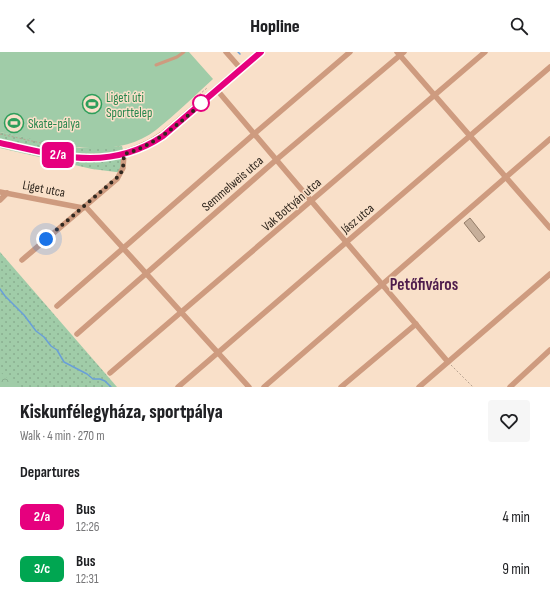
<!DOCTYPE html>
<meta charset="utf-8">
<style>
:root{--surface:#fff;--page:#f6f6f6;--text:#202124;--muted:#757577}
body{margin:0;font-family:"Sofia Sans Condensed",sans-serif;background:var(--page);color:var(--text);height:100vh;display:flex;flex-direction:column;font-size:15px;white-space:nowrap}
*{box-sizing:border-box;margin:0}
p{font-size:13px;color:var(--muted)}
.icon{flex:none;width:22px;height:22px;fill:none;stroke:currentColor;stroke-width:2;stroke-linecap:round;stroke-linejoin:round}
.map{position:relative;height:335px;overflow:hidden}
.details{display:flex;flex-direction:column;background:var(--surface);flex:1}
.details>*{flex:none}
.badge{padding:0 8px;border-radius:6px;font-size:14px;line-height:26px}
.you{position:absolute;width:20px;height:20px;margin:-10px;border:3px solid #fff;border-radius:50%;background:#1a73e8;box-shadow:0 0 0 6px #1a73e833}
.map>.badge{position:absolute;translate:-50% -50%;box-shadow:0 0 0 2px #fff}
h2{padding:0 20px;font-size:15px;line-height:36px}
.round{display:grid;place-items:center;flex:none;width:42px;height:42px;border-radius:4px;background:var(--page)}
.head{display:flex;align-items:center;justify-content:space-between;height:68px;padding:0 20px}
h1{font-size:19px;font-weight:800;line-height:30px}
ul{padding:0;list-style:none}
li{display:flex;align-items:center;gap:12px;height:52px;padding:0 20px}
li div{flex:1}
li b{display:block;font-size:15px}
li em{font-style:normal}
li .badge{min-width:44px;font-weight:700;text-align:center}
header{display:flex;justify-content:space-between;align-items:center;height:52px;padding:0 20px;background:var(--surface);font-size:18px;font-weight:800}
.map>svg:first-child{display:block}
</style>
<header><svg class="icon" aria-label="back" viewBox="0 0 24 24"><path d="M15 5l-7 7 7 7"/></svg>Hopline<svg class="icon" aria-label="search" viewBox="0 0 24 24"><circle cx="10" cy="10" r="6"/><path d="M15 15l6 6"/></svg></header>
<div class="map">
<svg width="550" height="335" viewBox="0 0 550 335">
<defs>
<pattern id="grass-dots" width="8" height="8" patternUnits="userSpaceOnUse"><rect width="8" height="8" fill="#a0cca8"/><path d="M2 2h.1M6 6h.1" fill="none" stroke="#8aaf90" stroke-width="1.8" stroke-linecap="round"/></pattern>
<pattern id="forest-crowns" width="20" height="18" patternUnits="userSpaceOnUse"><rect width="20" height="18" fill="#a0cca8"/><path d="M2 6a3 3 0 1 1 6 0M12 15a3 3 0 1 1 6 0" fill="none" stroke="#8aaf90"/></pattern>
</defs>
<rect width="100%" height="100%" fill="#f9e0c9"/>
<!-- grass -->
<g fill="url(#grass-dots)">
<path d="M0 80 80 96H94L122 94 124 102V121L92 117 0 96Z"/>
<path d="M0 200 117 335H0Z"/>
</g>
<!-- forest -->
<path fill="url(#forest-crowns)" d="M0 320 17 334 18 335H0Z"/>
<!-- park -->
<path fill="#a0cca8" d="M0 0H189L213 27C194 44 176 62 156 78 112 112 49 90 0 80Z"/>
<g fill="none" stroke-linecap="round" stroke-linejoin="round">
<!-- stream -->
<g stroke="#699fd8" stroke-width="1.5">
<path d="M238 0 240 2"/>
<path d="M0 237 5 244 24 263 36 279 44 285 51 294 57 298 64 310 87 322 93 327H100L105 329 111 335"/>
</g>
</g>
<!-- building -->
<path fill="#c7af9a" stroke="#937c68" d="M470 166 485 185 479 190 464 171Z"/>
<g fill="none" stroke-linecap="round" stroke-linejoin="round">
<!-- path -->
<g stroke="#b6a290" stroke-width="1" stroke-dasharray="2 2" stroke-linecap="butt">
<path d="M193 48 207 36"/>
<path d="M0 82 73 98"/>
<path d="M451 313 473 335"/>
</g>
<!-- lane -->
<path stroke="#ce9b7f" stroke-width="3" d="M156 13 177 5 184 0"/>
<!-- street -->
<g stroke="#ce9b7f" stroke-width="5.5">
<path d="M226 0 241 17"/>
<path d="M397 0 550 176"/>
<path d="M217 38 448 310"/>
<path d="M0 140 83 156"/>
<path d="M0 148 7 141"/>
<path d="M85 154 249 335"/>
<path d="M22 208 117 127 123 116 124 102"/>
<path d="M57 254 254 82 350 0"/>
<path d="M77 282 276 108 404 0"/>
<path d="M110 321 485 0"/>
<path d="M178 335 550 15"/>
<path d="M264 335 550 87"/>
<path d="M341 335 416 272"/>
<path d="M419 335 550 222"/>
<path d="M510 335 550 298"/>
</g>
<!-- secondary -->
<path stroke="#bf7649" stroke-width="8" d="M0 91C59 104 109 120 163 83L261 0"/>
</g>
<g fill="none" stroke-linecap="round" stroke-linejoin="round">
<defs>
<path id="line" d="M0 91C59 104 109 120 163 84L261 0"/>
</defs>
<!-- line casing -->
<use href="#line" stroke="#fff" stroke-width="9"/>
<!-- line -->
<use href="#line" stroke="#e6007e" stroke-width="6"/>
<!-- walk -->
<path stroke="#31281f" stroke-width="4" stroke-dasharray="0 7.2" d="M46 187 120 123 123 116 124 102C157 93 180 70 206 48L201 51"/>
</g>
<!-- icons -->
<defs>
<symbol id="stadium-ring" viewBox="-11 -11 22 22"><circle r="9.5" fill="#f9e0c9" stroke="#2e9e5b" stroke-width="1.5"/><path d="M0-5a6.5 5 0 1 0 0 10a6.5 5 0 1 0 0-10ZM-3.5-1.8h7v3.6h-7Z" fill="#2e9e5b"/></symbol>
</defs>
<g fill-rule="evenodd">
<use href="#stadium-ring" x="81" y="41" width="22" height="22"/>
<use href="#stadium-ring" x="3" y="60" width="22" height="22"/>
</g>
<!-- markers -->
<circle fill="#fff" stroke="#e6007e" stroke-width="2" cx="201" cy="51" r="8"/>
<g text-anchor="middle" stroke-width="3" stroke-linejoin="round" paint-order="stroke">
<!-- leisure labels -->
<g font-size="13" fill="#27864d" stroke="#f9e0c9" text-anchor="start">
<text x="106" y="50">Ligeti úti<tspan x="106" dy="15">Sporttelep</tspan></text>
<text x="28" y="76">Skate-pálya</text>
</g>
<!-- street labels -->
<g font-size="13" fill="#31281f" stroke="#f9e0c9">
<text transform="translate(232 131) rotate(-41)" y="5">Semmelweis utca</text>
<text transform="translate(44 136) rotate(11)" y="5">Liget utca</text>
<text transform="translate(291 152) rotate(-41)" y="5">Vak Bottyán utca</text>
<text transform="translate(357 166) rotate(-40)" y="5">Jász utca</text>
</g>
<!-- district labels -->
<g font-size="17" font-weight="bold" fill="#4e1c4c" stroke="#f9e0c9">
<text x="424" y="238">Petőfiváros</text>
</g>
</g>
</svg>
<div class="you" style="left:46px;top:187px"></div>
<b class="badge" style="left:58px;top:103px;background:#e6007e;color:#fff">2/a</b>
</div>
<section class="details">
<div class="head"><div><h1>Kiskunfélegyháza, sportpálya</h1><p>Walk · 4 min · 270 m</p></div><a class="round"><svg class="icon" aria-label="heart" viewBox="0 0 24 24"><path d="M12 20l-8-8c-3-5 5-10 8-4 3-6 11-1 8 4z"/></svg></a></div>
<h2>Departures</h2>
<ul>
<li><span class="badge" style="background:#e6007e;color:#fff">2/a</span><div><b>Bus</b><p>12:26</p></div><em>4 min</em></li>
<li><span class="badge" style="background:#00a651;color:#fff">3/c</span><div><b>Bus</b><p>12:31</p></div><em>9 min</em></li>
</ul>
</section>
